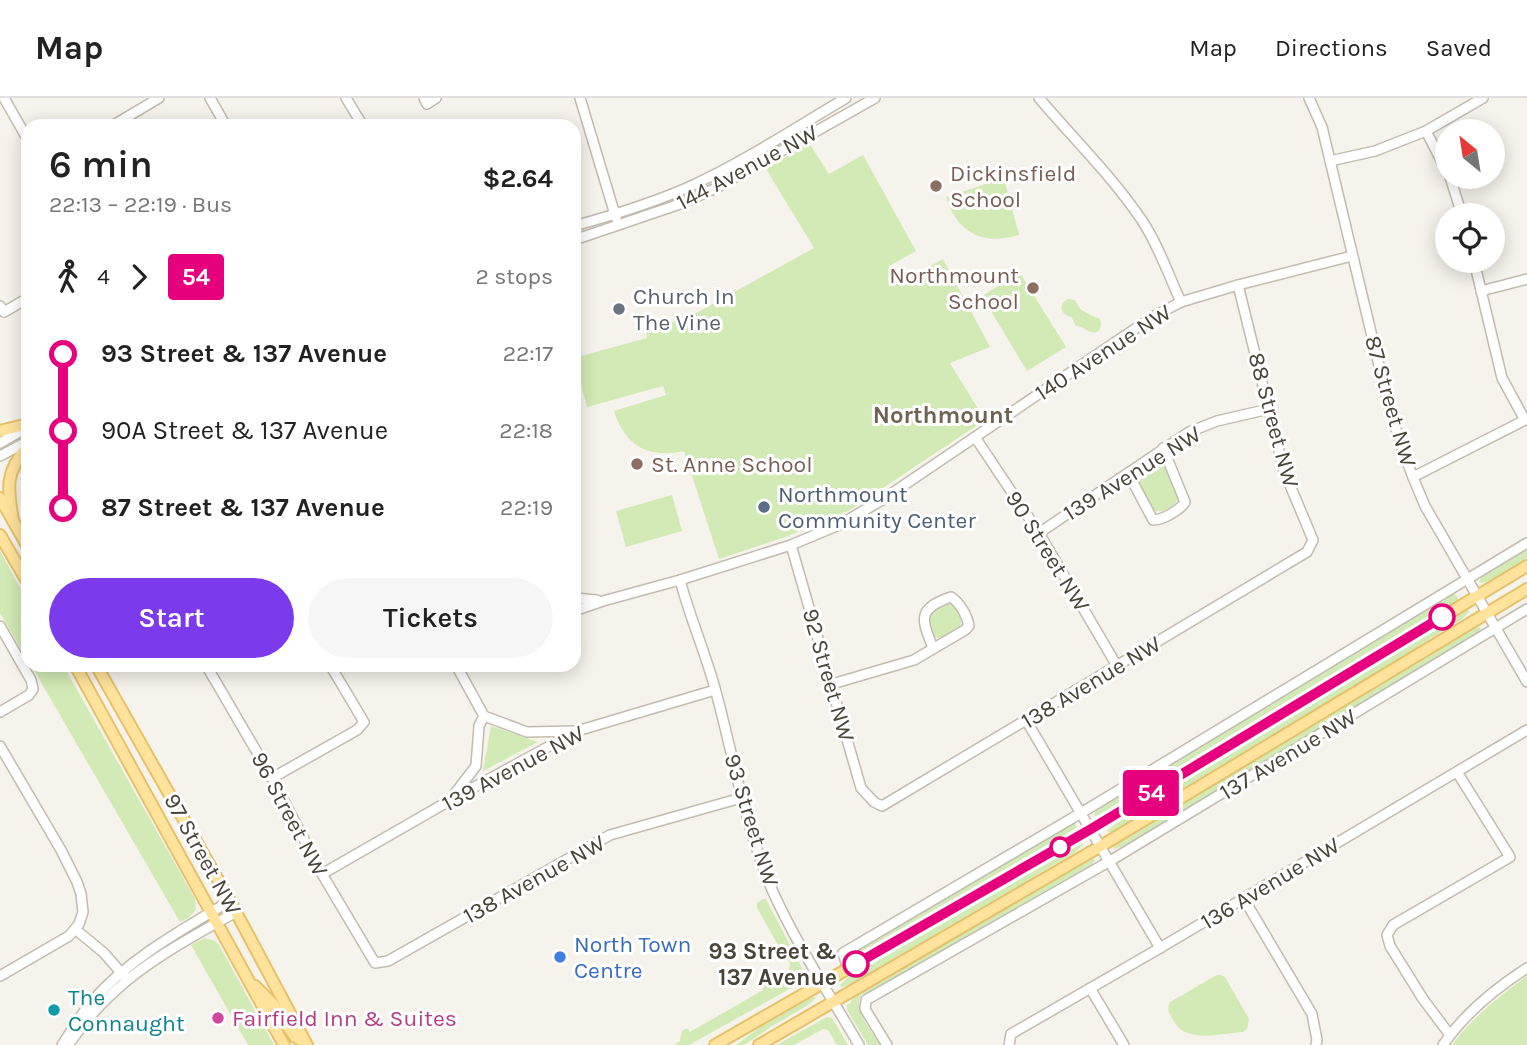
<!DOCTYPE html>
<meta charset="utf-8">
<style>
:root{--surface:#fff;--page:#f6f6f6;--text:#222;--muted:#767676;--line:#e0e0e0;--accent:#7c3aed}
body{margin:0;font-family:Karla,sans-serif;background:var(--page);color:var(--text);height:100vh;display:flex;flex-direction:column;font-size:26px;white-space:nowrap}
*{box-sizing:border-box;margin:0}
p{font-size:23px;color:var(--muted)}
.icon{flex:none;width:38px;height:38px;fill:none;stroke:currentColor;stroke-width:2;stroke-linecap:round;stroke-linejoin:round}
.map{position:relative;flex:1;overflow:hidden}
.panel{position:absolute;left:21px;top:21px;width:560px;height:553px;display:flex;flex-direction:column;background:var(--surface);border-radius:21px;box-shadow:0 4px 18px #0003}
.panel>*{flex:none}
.badge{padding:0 14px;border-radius:5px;font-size:24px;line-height:46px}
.needle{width:46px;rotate:330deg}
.controls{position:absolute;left:1435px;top:21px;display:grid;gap:14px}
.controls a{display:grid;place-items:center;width:70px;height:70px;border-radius:50%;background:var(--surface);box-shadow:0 4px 18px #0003;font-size:35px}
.map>.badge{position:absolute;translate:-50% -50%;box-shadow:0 0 0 4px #fff}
.legs{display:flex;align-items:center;gap:10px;height:77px;padding:0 28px;font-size:23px}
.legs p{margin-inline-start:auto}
.headline{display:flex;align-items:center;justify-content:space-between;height:119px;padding:0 28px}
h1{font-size:38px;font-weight:600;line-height:52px}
.button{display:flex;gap:14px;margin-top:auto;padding:14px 28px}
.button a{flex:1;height:80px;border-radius:42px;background:var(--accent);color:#fff;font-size:28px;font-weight:600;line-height:80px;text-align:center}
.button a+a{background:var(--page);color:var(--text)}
ul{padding:0 28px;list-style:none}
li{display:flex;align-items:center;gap:24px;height:77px;font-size:26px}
li i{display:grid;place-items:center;width:10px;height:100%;margin:0 9px;background:currentColor}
li i::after{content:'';width:18px;height:18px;margin:-9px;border:5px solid;border-radius:50%;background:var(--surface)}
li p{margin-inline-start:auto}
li:first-child i{background:linear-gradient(#0000 50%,currentColor 0)}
li:last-child i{background:linear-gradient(currentColor 50%,#0000 0)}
header{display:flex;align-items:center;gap:42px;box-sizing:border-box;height:98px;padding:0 35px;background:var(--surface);border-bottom:2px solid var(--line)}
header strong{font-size:33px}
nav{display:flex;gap:38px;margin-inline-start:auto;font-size:24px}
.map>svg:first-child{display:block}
</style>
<header>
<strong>Map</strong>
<nav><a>Map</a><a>Directions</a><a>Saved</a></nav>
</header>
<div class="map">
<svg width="1527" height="947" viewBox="0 0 1527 947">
<rect width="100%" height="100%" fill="#f6f3ec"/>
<!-- green -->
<g fill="#d2eab5">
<path d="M809 45 829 76 863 57 916 153 889 168 900 185 943 161 990 249 950 265 985 322 850 412 788 438 719 461 684 353C649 361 625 348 614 313L666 297 663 288 587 309 574 260 647 240 646 234 698 214 814 150 766 71Z"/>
<path d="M1001 81 1005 84 1019 137C983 148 957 135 946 99Z"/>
<path d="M1020 175 1066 249 1027 273 982 198Z"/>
<path d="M1068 201 1075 202 1080 211 1090 217 1100 221C1102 227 1101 237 1091 234 1085 232 1083 228 1076 228 1074 225 1073 221 1071 219 1069 218 1067 218 1066 217 1058 211 1062 204 1068 201Z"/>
<path d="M1160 360 1163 363 1178 401C1174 409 1162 416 1153 412L1137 380C1136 370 1151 361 1160 360Z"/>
<path d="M672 397 682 433 626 449 616 413Z"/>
<path d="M1527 449V461L1491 483 1481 485 1479 483 1485 475Z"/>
<path d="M0 453 28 504V563L0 515Z"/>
<path d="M1454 494 1459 502 1456 505 1106 715 1095 718 1094 716 1101 707Z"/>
<path d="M945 506C946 506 949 506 950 506 956 508 962 520 961 526 959 533 944 539 937 540L932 535 929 518Z"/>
<path d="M1468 512 1469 514 1462 521 1427 543 1393 567 1119 732 1112 735 1107 733 1114 726 1148 706 1182 682 1458 514Z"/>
<path d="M1478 528 1481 531 1475 537 1128 747 1114 751 1113 749 1116 745 1472 530Z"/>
<path d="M31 567H63L195 801 196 812 188 820 180 824Z"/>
<path d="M491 628 538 644 483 673Z"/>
<path d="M1074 725 1077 728 1072 736 862 857 855 859H850L849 857 851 854 1064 729Z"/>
<path d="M1081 744 1084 745C1074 759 1054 765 1040 775 979 815 914 850 850 887L841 889 840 887C852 874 870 867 885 858 946 818 1010 782 1073 746Z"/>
<path d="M1093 760 1095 763 1086 772 881 889 861 897C853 913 872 934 881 947H868L847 912V906H850L853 900 866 892 865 889 1086 762Z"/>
<path d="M763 801H766L803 872 804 879 802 884 689 947H674L680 943 682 933 687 930 690 934 763 892 761 887 789 872 790 864 786 861 757 810V805Z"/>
<path d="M205 840 215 843 219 847 274 947H248L191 847Z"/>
<path d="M1217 877H1220L1225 879 1249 921 1247 931 1243 934C1224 935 1193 944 1178 929 1177 929 1172 920 1172 920 1168 914 1167 911 1170 904Z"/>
<path d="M1527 878V947H1452C1472 920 1500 897 1527 878Z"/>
<path d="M812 898 816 900 808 907 774 927 744 947H736L775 918Z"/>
<path d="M827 919 832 920 848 947H837L828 932 823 931 794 947H776Z"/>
</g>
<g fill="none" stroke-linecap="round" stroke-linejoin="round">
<defs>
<g id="minor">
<path d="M4 0 28 42"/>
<path d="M210 0 226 28"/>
<path d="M346 0 363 28"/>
<path d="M424 0 427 6 436 0"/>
<path d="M580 0 616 120"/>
<path d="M1039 0C1073 40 1111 77 1141 121 1158 146 1168 176 1181 204"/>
<path d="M1309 0 1322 29 1386 297C1396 335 1409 372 1425 408L1527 584"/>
<path d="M112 28 159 0"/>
<path d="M1426 33 1447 74"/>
<path d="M1330 63 1375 53 1426 33 1483 0"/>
<path d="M1450 79 1462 117"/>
<path d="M574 128C614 117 653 105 691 88 745 63 795 30 846 0"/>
<path d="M574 142 680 106 714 91 875 0"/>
<path d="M1474 163 1502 280 1525 322"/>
<path d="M1481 193 1527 181"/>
<path d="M0 208 4 214 28 200"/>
<path d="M975 339 1039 435 1117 568"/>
<path d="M0 345 28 329"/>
<path d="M0 358 28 343"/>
<path d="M1128 375 1153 422C1163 422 1180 412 1185 404L1163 350"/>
<path d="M1413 379 1527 321"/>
<path d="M1039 435 1189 334 1217 323 1269 311"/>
<path d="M791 447 861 690 874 704 882 708 1307 454 1313 442 1284 373 1238 187"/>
<path d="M680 482C690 520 706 556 716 594 734 661 745 730 773 794 797 847 830 897 859 947"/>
<path d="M574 500 597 502"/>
<path d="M574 513 603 503 680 482 791 447 839 427 882 402 1154 218 1181 204 1238 187 1352 158"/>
<path d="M0 528 31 582 33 591 29 597 0 614"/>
<path d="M206 567 272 680 322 776 375 865 388 863 610 737 741 700"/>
<path d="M456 567 484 618 527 634 576 633"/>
<path d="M832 586 914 562 965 532 969 528C967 517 960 505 951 499 916 511 922 522 933 550"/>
<path d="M1026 622 1160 850"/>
<path d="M0 648 61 752 77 784 81 796 83 814 79 826 69 838 0 878"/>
<path d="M272 680 357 632 364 624 330 567"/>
<path d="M453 698 476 668 479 628 484 618"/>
<path d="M322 776 449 703 577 633 715 592"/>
<path d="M1244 801 1312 916 1317 942 1316 947"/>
<path d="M75 831 104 855 124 878"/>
<path d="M848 871 843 855 1081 715 1527 445"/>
<path d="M1090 890 1124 947"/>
<path d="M1450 937 1423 901 1390 848 1387 837 1393 827 1510 759 1457 674"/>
<path d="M71 943C84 925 98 908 114 894 146 863 197 836 236 814"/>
<path d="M62 947C72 932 81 916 93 902 130 860 183 831 230 803"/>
<path d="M887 947 865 911 866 902 1110 763 1527 511"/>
<path d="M1009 947 1011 936 1160 850 1527 632"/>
<path d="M1443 947C1464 916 1496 890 1527 870"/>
</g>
<g id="major">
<path d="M0 333 28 326"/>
<path d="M0 400 28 449"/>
<path d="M13 423C8 390 4 375 28 348"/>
<path d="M0 437 28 485"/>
<path d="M75 567 284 947"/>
<path d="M96 567 230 803 307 947"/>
<path d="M255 888 273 906 295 939 304 944"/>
<path d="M715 947 1091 731 1527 468"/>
<path d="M759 947 1101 748 1527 491"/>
</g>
</defs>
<!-- minor casing -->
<use href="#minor" stroke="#c2bbae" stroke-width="12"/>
<!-- major casing -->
<use href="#major" stroke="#e6c16a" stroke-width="14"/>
<!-- minor -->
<use href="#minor" stroke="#fff" stroke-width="9"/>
<!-- major -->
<use href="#major" stroke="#ffe39c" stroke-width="10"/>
</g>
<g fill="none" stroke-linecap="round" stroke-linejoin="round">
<defs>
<path id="line-1" d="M856 866 1091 731 1442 519"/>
</defs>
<!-- line-1 casing -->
<use href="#line-1" stroke="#fff" stroke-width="16"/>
<!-- line-1 -->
<use href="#line-1" stroke="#e6007e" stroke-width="10"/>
</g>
<!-- markers -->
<g fill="#8d6e63" stroke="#fff" stroke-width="2.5">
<circle cx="936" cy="88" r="7"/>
<circle cx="1033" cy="190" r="7"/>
<circle cx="637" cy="366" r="7"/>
</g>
<circle fill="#6b7280" stroke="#fff" stroke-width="2.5" cx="619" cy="211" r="7"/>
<circle fill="#5c6f8a" stroke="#fff" stroke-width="2.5" cx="764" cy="409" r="7"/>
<g fill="#fff" stroke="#e6007e" stroke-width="3.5">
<circle cx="1442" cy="519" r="12"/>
<circle cx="1060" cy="749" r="9"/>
<circle cx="856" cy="866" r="12"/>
</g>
<circle fill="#3f7fe0" stroke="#fff" stroke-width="2.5" cx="560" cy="859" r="7"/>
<circle fill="#0f9aa8" stroke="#fff" stroke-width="2.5" cx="54" cy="912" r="7"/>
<circle fill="#d1479c" stroke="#fff" stroke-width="2.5" cx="218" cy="920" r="7"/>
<g text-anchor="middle" stroke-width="6" stroke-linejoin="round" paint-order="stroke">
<!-- street labels -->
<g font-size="23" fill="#4b4439" stroke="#fff">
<text transform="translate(747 69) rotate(-28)" y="8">144 Avenue NW</text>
<text transform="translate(1103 254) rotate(-33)" y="8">140 Avenue NW</text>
<text transform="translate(1391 303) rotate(74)" y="8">87 Street NW</text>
<text transform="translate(1274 322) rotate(75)" y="8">88 Street NW</text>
<text transform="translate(1132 375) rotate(-32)" y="8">139 Avenue NW</text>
<text transform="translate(1048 453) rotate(58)" y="8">90 Street NW</text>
<text transform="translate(829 577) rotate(74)" y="8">92 Street NW</text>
<text transform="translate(1091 584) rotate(-31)" y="8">138 Avenue NW</text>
<text transform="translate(1288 656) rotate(-31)" y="8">137 Avenue NW</text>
<text transform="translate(513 670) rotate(-28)" y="8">139 Avenue NW</text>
<text transform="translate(290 716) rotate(62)" y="8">96 Street NW</text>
<text transform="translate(752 722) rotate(73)" y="8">93 Street NW</text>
<text transform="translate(203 756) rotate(61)" y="8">97 Street NW</text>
<text transform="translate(534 781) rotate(-29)" y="8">138 Avenue NW</text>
<text transform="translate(1270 785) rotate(-31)" y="8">136 Avenue NW</text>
</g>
<!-- education labels -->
<g font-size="23" fill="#785e54" stroke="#fff" text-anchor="start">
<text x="950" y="83">Dickinsfield<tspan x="950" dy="26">School</tspan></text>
<text x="1019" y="185" text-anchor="end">Northmount<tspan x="1019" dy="26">School</tspan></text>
<text x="651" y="374">St. Anne School</text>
</g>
<!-- worship labels -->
<g font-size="23" fill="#5b616d" stroke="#fff" text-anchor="start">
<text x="633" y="206">Church In<tspan x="633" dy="26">The Vine</tspan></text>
</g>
<!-- service labels -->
<g font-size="23" fill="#4e5e75" stroke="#fff" text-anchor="start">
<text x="778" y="404">Northmount<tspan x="778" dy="26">Community Center</tspan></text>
</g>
<!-- shop labels -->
<g font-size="23" fill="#366cbe" stroke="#fff" text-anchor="start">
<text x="574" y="854">North Town<tspan x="574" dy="26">Centre</tspan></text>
</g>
<!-- stop labels -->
<g font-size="23" font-weight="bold" fill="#4b4439" stroke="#fff" text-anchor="end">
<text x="837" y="861">93 Street &amp;<tspan x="837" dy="26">137 Avenue</tspan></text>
</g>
<!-- culture labels -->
<g font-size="23" fill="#0d838f" stroke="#fff" text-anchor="start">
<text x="68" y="907">The<tspan x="68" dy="26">Connaught</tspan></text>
</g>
<!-- hotel labels -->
<g font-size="23" fill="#b23c85" stroke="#fff" text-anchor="start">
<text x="232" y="928">Fairfield Inn &amp; Suites</text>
</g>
<!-- neighbourhood labels -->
<g font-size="24" font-weight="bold" fill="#6e6250" stroke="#fff">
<text x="943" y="325">Northmount</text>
</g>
</g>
</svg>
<div class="controls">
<a><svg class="needle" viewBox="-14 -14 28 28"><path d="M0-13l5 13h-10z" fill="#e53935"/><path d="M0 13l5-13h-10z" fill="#767676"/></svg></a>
<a><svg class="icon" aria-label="locate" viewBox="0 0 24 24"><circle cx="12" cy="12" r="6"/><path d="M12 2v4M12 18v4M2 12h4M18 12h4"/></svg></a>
</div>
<b class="badge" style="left:1151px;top:695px;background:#e6007e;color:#fff">54</b>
<section class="panel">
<div class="headline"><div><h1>6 min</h1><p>22:13 – 22:19 · Bus</p></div><b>$2.64</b></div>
<div class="legs"><svg class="icon" aria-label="walk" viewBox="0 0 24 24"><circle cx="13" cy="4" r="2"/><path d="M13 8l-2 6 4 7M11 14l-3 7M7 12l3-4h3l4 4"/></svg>4<svg class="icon" aria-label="forward" viewBox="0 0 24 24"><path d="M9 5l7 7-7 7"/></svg><b class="badge" style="background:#e6007e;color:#fff">54</b><p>2 stops</p></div>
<ul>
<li><i style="color:#e6007e"></i><b>93 Street &amp; 137 Avenue</b><p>22:17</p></li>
<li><i style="color:#e6007e"></i><span>90A Street &amp; 137 Avenue</span><p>22:18</p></li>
<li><i style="color:#e6007e"></i><b>87 Street &amp; 137 Avenue</b><p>22:19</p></li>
</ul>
<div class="button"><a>Start</a><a>Tickets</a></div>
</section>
</div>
